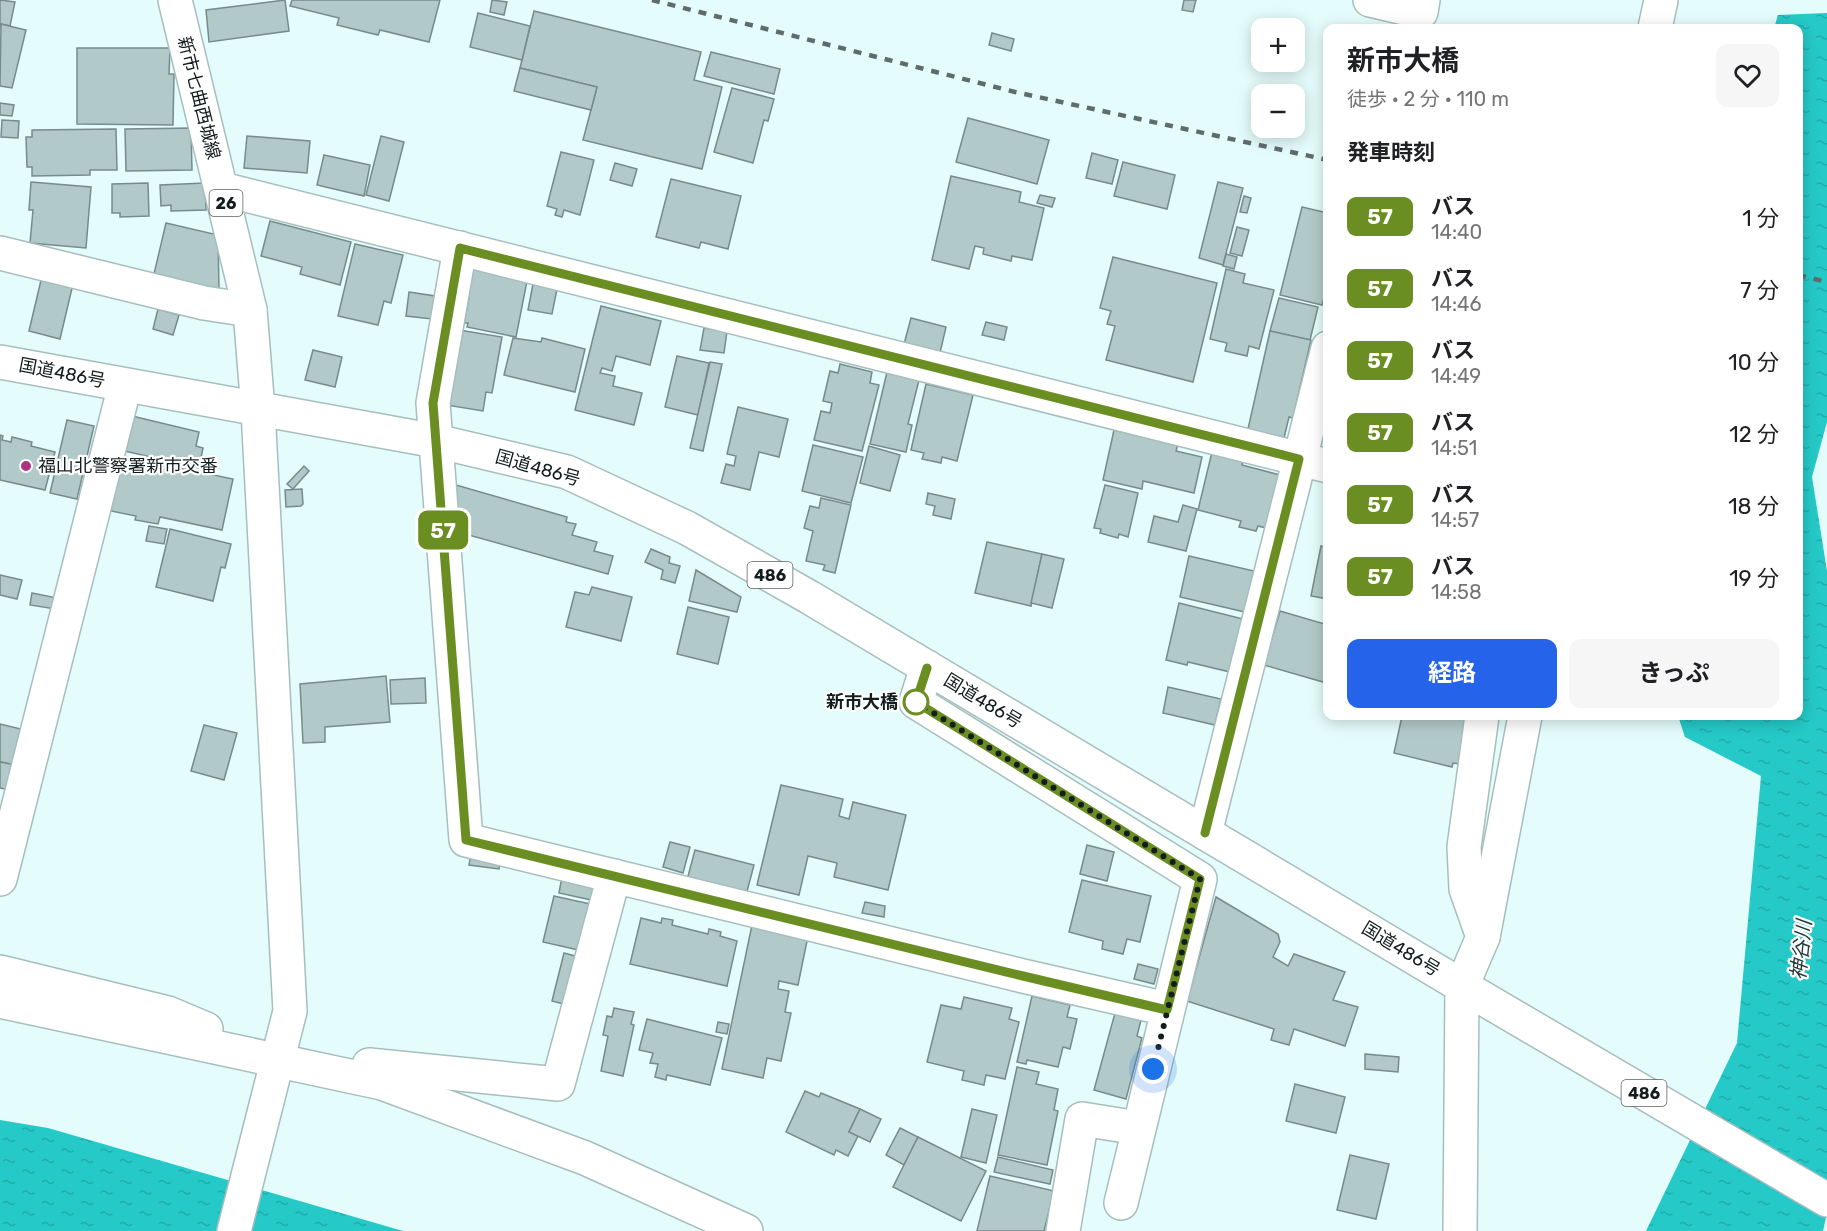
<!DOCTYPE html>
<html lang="ja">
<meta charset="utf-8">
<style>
:root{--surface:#fff;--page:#f6f6f6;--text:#202124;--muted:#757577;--accent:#2563eb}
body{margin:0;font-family:Rubik,"Noto Sans JP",sans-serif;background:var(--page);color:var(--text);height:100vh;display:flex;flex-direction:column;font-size:22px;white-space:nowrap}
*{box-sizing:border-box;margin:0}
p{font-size:20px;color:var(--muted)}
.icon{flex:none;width:33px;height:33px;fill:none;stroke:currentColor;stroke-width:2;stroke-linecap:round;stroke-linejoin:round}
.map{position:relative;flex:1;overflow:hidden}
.drawer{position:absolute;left:1323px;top:24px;width:480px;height:696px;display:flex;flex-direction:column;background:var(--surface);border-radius:12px;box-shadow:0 3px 15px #0003}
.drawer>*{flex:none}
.badge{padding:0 12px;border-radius:9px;font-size:21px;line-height:39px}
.tools{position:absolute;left:1251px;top:18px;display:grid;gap:12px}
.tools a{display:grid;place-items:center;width:54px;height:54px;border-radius:12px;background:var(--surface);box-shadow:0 3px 15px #0003;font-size:30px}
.you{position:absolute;width:30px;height:30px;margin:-15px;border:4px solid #fff;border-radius:50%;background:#1a73e8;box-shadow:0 0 0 9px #1a73e833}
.map>.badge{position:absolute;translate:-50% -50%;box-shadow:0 0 0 3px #fff}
h2{padding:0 24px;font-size:22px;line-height:54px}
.round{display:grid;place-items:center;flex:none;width:63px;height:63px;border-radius:12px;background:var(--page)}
.headline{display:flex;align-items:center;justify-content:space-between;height:102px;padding:0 24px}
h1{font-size:28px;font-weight:700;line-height:45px}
.cta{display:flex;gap:12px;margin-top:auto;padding:12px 24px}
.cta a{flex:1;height:69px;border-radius:12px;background:var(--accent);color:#fff;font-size:24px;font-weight:700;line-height:69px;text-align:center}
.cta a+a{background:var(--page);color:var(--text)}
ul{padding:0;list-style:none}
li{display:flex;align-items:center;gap:18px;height:72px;padding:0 24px}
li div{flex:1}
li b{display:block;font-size:22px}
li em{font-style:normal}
li .badge{min-width:66px;font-weight:700;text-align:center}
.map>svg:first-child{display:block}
</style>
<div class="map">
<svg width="1827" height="1231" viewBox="0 0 1827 1231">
<defs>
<pattern id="water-ripples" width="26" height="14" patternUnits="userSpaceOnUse" patternTransform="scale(1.5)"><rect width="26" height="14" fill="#25c9c7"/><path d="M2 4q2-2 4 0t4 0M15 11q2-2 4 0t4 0" fill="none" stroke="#20acaa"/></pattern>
</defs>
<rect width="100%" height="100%" fill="#e4fcfb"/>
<!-- water -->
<g fill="url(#water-ripples)">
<path d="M1827 13V422L1812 477 1827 571V1213L1823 1231H1646L1737 1043 1761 776 1685 737 1678 716H1798V28H1774L1778 15Z"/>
<path d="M0 1120 48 1128 403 1231H0Z"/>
</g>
<!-- building -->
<g fill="#b1c9c8" stroke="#768c8b" stroke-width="1.5">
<path d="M0 0 15 2 10 26 1 24 0 28Z"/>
<path d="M285 0 289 31 209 42 206 10Z"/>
<path d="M292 0H440L429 42 380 30 378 35 337 25 339 18 290 6Z"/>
<path d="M492 0 507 2 504 15 490 12Z"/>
<path d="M1184 0H1196L1193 12 1182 10Z"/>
<path d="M534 11 701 52 694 80 722 87 702 169 583 140 597 87 520 68Z"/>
<path d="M478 13 530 26 522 60 470 47Z"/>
<path d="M1 24 26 30 12 88 0 86Z"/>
<path d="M992 33 1014 39 1011 51 989 45Z"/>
<path d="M77 48H170L169 74H174L173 125 77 124Z"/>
<path d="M711 52 780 69 774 94 704 76Z"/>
<path d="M520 68 597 87 591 110 514 91Z"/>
<path d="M732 88 774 99 768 121 764 120 753 163 714 152Z"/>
<path d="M0 103 14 105 12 116 0 115Z"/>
<path d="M968 118 1049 140 1037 184 956 162Z"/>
<path d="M2 120 19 121 18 138 1 137Z"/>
<path d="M191 128 192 170 126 171 125 129Z"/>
<path d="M116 129 117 170H90V175L32 176V167H27L26 137H32V130Z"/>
<path d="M247 136 310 141 307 173 244 168Z"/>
<path d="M381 136 404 142 389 201 366 195Z"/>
<path d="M561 152 594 160 580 215 564 210 562 217 555 215 557 209 547 206Z"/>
<path d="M1092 153 1118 160 1112 184 1086 178Z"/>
<path d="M324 155 370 165 364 196 317 185Z"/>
<path d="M1123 162 1175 175 1167 209 1114 196Z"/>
<path d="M615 163 637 169 632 186 610 180Z"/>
<path d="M951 176 1021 192 1019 202 1044 208 1032 260 1012 256 1011 261 983 254 984 248 975 246 969 269 932 260Z"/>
<path d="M671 179 741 196 728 249 701 242 699 248 656 237Z"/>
<path d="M31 182 91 187 86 248 30 243 33 210H29Z"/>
<path d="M1218 182 1243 188 1223 265 1199 258Z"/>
<path d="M148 183 149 216 120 217V213H112V184Z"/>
<path d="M205 183 206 210 171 211V205L161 206 160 185Z"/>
<path d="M1040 195 1055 198 1052 207 1037 203Z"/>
<path d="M1244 196 1251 198 1247 213 1240 212Z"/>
<path d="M1302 207 1328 213V284L1322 305 1280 295Z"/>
<path d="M270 221 351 242 340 285 300 274 302 267 261 256Z"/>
<path d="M166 223 218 235 219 290 154 274Z"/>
<path d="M1237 227 1249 230 1242 256 1230 253Z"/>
<path d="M355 244 403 255 391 303 384 301 378 325 338 316Z"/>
<path d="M1226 254 1237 257 1234 269 1223 266Z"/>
<path d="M1113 257 1217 283 1193 382 1106 360 1115 326 1107 324 1111 311 1100 308Z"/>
<path d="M471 269 527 281 516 337 467 327 468 323H464L469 297 466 296Z"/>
<path d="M1226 269 1245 274 1243 283 1274 290 1259 349 1249 346 1247 356 1225 351 1227 343 1210 339Z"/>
<path d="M42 276 73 284 60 339 29 331Z"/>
<path d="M533 284 557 289 552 314 528 310Z"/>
<path d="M409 292 435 296 432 319 406 316Z"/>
<path d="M1279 298 1318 307 1310 340 1270 331Z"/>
<path d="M601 306 661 321 650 365 616 356 612 371 602 368 600 373 615 376 613 386 642 393 634 425 575 410Z"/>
<path d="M158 309 179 315 173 335 153 329Z"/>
<path d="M911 318 946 327 939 357 903 348Z"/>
<path d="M986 322 1007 327 1004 340 982 335Z"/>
<path d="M704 328 727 331 724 353 700 350Z"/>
<path d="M459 330 502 337 492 393 486 392 483 411 446 405Z"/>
<path d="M1270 331 1311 340 1293 418 1289 417 1284 438 1248 429Z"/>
<path d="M513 338 541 342 542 338 585 349 575 392 504 375Z"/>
<path d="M313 350 342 357 335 387 305 380Z"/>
<path d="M677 356 709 363 698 415 665 407Z"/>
<path d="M710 362 722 364 703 451 690 448Z"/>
<path d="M840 364 872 372 870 383 879 385 862 451 814 440 821 411 830 413 832 403 823 401 830 371 838 373Z"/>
<path d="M887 372 919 380 908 424 912 425 906 452 870 444Z"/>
<path d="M926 384 973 395 957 461 942 457 941 463 922 459 924 453 911 450Z"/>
<path d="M738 407 788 419 779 457 759 452 750 490 721 483 726 464 734 466 736 456 727 454Z"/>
<path d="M128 415 199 432 196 446 203 448 199 468 120 450Z"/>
<path d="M67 420 94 426 77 499 50 493Z"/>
<path d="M1114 430 1178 444 1176 451 1202 457 1194 493 1143 481 1142 489 1103 480Z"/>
<path d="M0 435 3 436 2 440 11 442 12 437 32 442 31 446 55 452 45 490 0 480Z"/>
<path d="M813 445 863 457 851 503 802 491Z"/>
<path d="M869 446 900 455 890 491 860 483Z"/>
<path d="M1212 452 1243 460 1242 465 1280 475 1266 528 1258 526 1256 531 1239 527 1241 521 1198 510Z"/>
<path d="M118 455 233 479 222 530 160 517 158 524 135 520 136 516 106 510Z"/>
<path d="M304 466 309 471 293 489 287 484Z"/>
<path d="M449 483 567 517 566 522 576 524 572 535 597 542 594 551 613 556 608 574 458 532 460 527 452 524Z"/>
<path d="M1105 485 1138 493 1128 537 1119 534 1118 538 1100 533 1101 529 1094 528Z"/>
<path d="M302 489 303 504 301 506 286 507 285 490Z"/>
<path d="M928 493 955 499 951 519 933 515 935 506 926 504Z"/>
<path d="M821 498 851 505 835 573 823 570 825 565 806 561 813 531 804 528 810 506 819 508Z"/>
<path d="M1183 505 1197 509 1186 551 1148 542 1154 516 1178 522Z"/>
<path d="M149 526 167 529 164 544 146 541Z"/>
<path d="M170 529 231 544 225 568 221 567 213 601 156 587Z"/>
<path d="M987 542 1042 554 1031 606 975 593Z"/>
<path d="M1321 546 1328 548V599L1311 596Z"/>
<path d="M651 549 670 557 669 563 680 566 675 583 661 579 663 570 645 562Z"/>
<path d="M1042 554 1064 559 1052 608 1031 603Z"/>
<path d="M1189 556 1254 571 1245 612 1180 597Z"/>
<path d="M696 570 741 597 737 612 689 601Z"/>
<path d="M0 575 22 580 17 599 0 595Z"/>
<path d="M592 587 632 597 621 641 566 627 575 592 589 595Z"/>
<path d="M32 593 57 598 55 609 30 605Z"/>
<path d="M1179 603 1243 619 1230 672 1188 662 1187 665 1166 660Z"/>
<path d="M688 607 729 617 718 664 677 654Z"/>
<path d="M1280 611 1328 625V666L1323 682 1264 665Z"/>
<path d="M386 676 390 722 325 727V742L303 743 300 684Z"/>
<path d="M425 678 426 703 391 704 390 680Z"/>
<path d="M1168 687 1221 699 1215 725 1163 713Z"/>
<path d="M1402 716H1467L1459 764 1453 763 1452 767 1394 753Z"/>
<path d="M0 724 25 730 16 765 0 762Z"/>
<path d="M204 725 237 733 224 780 191 771Z"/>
<path d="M0 762 16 765 10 790 0 788Z"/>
<path d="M781 785 843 799 839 816 849 819 853 802 906 815 888 890 834 877 837 863 808 856 799 895 757 885Z"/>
<path d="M670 842 690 847 683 873 663 867Z"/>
<path d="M1087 845 1114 852 1107 881 1080 874Z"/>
<path d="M695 850 754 865 746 895 687 880Z"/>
<path d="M471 853 501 857 499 869 469 865Z"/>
<path d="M563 871 601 879 596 901 559 893Z"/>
<path d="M1082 880 1151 896 1140 942 1127 939 1123 954 1102 949 1103 941 1069 932Z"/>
<path d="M554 896 595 905 583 951 543 942Z"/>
<path d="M1216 897 1278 934 1280 942 1273 957 1288 966 1294 954 1345 972 1333 1000 1358 1007 1345 1046 1294 1029 1289 1045 1271 1040 1274 1029 1187 1001Z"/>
<path d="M865 902 885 906 884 917 862 913Z"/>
<path d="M641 918 661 923 662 918 673 920 672 925 708 934 709 929 721 932 720 936 737 941 727 986 630 964Z"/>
<path d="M752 925 808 936 798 985 779 981 778 989 789 991 785 1012 791 1013 781 1061 767 1058 763 1078 722 1069Z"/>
<path d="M564 953 583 958 571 1006 552 1001Z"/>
<path d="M1138 964 1158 969 1154 984 1134 979Z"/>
<path d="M1032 996 1070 1005 1067 1017 1077 1019 1070 1049 1063 1047 1058 1067 1027 1060 1026 1064 1017 1062Z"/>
<path d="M964 997 1012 1008 1009 1019 1019 1022 1005 1079 986 1075 984 1085 962 1080 964 1071 927 1062 941 1005 961 1009Z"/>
<path d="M614 1008 634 1012 631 1024 634 1025 623 1076 601 1071 608 1036 603 1035 607 1016 612 1017Z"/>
<path d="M1115 1013 1141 1020 1137 1036 1142 1038 1126 1099 1094 1090Z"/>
<path d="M647 1019 722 1038 710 1085 667 1075 666 1080 655 1077 658 1064 650 1063 653 1053 639 1050Z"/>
<path d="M718 1022 729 1024 727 1034 716 1032Z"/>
<path d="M1365 1054 1399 1057 1398 1072 1365 1069Z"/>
<path d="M1017 1067 1039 1072 1036 1084 1058 1089 1054 1110 1058 1111 1047 1165 998 1155Z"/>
<path d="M1295 1084 1345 1097 1336 1133 1286 1121Z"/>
<path d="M805 1091 819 1097 821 1093 860 1109 849 1132 858 1136 848 1156 836 1150 834 1155 786 1132Z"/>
<path d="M860 1109 881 1119 870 1142 849 1132Z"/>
<path d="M972 1109 997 1115 986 1163 961 1157Z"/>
<path d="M900 1128 918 1137 904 1165 886 1155Z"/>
<path d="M918 1137 986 1171 961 1221 893 1187Z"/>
<path d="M1350 1155 1389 1164 1376 1219 1337 1210Z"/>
<path d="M998 1157 1053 1170 1050 1184 994 1172Z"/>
<path d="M990 1176 1054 1191 1044 1231H977Z"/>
</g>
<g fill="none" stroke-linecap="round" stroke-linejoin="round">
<defs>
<g id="minor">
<path d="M1370 0 1421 12 1423 0"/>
<path d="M222 189 1328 466"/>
<path d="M460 248 433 403 466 840 1023 976 1167 1009"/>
<path d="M0 253 204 303 250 310"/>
<path d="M927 667 916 702 1200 879 1121 1203"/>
<path d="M1482 716 1464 847 1466 889 1483 937"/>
<path d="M1205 833 1328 348"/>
<path d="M0 879 125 385"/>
<path d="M0 972 168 1013 206 1029"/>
<path d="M0 1001 382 1083 585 1158 746 1231"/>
<path d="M369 1065 558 1084 614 876"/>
<path d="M1063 1231 1082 1119 1138 1128"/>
<path d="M1460 1231 1462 986"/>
</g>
<g id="tertiary">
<path d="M1655 28 1661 0"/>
<path d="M1462 986 1483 937 1525 716"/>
<path d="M234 1231 290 1011 258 410"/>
</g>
<path id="primary" d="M175 0 250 310 258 410"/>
<path id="trunk" d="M0 362 436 441 567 472 687 528 809 597 1462 986 1827 1200"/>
</defs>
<!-- minor casing -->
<use href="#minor" stroke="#a7bebe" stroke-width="36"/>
<!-- tertiary casing -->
<use href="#tertiary" stroke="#a7bebe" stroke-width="36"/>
<!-- primary casing -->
<use href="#primary" stroke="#a7bebe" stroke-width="36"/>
<!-- trunk casing -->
<use href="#trunk" stroke="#a7bebe" stroke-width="36"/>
<!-- minor -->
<use href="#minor" stroke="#fff" stroke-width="33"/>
<!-- tertiary -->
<use href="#tertiary" stroke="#fff" stroke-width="33"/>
<!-- primary -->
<use href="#primary" stroke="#fff" stroke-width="33"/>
<!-- trunk -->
<use href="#trunk" stroke="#fff" stroke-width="33"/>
<!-- rail -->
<g stroke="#5e6d6c" stroke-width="4.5" stroke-dasharray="8 8" stroke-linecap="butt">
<path d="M652 0 1015 92 1328 160"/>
<path d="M1798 275 1827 282"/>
</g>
</g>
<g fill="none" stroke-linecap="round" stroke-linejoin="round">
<defs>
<path id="line" d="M927 668 916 702 1200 879 1167 1010 1023 976 466 840 433 403 460 248 1299 459 1205 833"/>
</defs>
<!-- line casing -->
<use href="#line" stroke="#fff" stroke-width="14"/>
<!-- line -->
<use href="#line" stroke="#6b8e23" stroke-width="9"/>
<!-- walk -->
<path stroke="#141d1d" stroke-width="6" stroke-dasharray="0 10.8" d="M916 702 1200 879 1153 1069"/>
</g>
<!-- markers -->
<circle fill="#ad3284" stroke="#fff" stroke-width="2" cx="26" cy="466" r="6"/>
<circle fill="#fff" stroke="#6b8e23" stroke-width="3" cx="916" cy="702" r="12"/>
<g text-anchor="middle" stroke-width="4.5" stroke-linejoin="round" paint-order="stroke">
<!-- shield labels -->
<g fill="#fff" stroke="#5a6161" stroke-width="1.5">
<rect x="209.5" y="190" width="33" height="26" rx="4.5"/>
<rect x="747.5" y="562" width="45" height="26" rx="4.5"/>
<rect x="1621.5" y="1080" width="45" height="26" rx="4.5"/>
</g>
<g font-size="16" font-weight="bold" fill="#141d1d">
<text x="226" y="209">26</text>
<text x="770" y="581">486</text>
<text x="1644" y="1099">486</text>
</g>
<!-- street labels -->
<g font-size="18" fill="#141d1d" stroke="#fff">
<text transform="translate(199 98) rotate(76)" y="6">新市七曲西城線</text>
<text transform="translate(62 373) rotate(11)" y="6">国道486号</text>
<text transform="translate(538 468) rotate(16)" y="6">国道486号</text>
<text transform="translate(983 701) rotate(31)" y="6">国道486号</text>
<text transform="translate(1401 949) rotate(31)" y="6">国道486号</text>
</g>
<!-- poi labels -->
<g font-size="18" fill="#141d1d" stroke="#fff" text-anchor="start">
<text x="38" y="472">福山北警察署新市交番</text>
</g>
<!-- stop labels -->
<g font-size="18" font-weight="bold" fill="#141d1d" stroke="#fff" text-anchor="end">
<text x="898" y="708">新市大橋</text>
</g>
<!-- water labels -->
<g font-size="20" font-style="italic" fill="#223a3a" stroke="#fff">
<text transform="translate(1801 950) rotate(-84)" y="7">神谷川</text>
</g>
</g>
</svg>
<div class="tools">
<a>+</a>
<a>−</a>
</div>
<div class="you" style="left:1153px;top:1069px"></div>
<b class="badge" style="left:443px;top:530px;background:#6b8e23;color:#fff">57</b>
<section class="drawer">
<div class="headline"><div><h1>新市大橋</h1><p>徒歩 · 2 分 · 110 m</p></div><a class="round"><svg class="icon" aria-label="heart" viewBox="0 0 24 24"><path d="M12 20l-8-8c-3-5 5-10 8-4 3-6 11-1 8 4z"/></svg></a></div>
<h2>発車時刻</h2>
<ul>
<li><span class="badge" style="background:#6b8e23;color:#fff">57</span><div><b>バス</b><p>14:40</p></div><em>1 分</em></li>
<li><span class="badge" style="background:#6b8e23;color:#fff">57</span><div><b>バス</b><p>14:46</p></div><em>7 分</em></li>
<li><span class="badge" style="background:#6b8e23;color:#fff">57</span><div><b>バス</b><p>14:49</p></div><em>10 分</em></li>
<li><span class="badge" style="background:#6b8e23;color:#fff">57</span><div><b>バス</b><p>14:51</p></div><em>12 分</em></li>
<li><span class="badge" style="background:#6b8e23;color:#fff">57</span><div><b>バス</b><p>14:57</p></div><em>18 分</em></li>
<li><span class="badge" style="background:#6b8e23;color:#fff">57</span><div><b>バス</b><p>14:58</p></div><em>19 分</em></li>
</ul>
<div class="cta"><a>経路</a><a>きっぷ</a></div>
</section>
</div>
